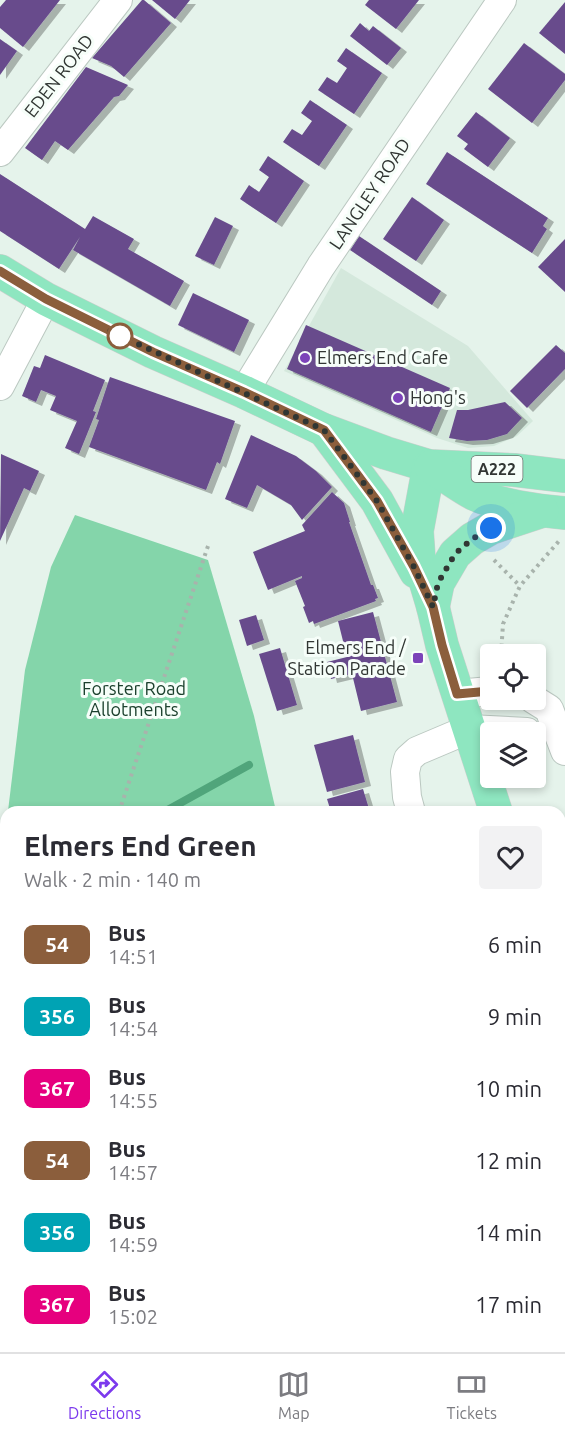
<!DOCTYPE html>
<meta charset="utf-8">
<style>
:root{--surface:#fff;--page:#f2f2f3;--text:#2b2b33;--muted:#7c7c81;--line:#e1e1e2;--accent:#7c3aed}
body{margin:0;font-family:Ubuntu,sans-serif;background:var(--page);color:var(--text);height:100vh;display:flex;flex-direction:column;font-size:22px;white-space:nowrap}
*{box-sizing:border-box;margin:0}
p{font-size:20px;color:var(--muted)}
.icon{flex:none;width:33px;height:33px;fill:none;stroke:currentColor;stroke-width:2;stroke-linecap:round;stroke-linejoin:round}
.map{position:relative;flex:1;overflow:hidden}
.details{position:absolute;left:0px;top:806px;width:566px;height:548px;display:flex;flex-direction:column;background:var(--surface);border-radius:18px 18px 0 0;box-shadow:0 3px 9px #0003}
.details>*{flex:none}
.badge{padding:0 12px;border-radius:9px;font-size:21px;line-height:39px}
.tools{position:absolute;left:480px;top:644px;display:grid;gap:12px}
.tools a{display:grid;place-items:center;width:66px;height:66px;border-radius:6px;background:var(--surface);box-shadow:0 3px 9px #0003;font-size:30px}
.you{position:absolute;width:30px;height:30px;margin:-15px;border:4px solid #fff;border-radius:50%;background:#1a73e8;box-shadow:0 0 0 9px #1a73e833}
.map>.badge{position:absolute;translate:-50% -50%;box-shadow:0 0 0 3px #fff}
.round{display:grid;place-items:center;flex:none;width:63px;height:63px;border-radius:6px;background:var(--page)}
.summary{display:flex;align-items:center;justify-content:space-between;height:102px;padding:0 24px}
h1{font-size:28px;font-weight:600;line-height:45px}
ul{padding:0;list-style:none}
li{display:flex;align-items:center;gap:18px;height:72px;padding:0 24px}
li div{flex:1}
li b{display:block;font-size:22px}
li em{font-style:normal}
li .badge{min-width:66px;font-weight:700;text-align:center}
.dock{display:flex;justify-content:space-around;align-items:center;height:84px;border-top:2px solid var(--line);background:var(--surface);font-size:16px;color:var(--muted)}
.dock a{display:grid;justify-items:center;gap:3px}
.dock .on{color:var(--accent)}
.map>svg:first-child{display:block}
</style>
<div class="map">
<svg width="565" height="1352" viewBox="0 0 565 1352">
<defs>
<filter id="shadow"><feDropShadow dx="6" dy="4" stdDeviation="0" flood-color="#0004"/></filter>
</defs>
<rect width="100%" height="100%" fill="#e5f3eb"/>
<!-- built -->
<path fill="#d4e8dc" d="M341 268 468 346 533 421 517 436 494 446 468 448 437 438 284 371Z"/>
<!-- green -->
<g fill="#84d5aa">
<path d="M75 515 208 560 254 716 276 811H8L25 670 51 567Z"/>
<path d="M6 830V1090L0 1091V866L2 865Z"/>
</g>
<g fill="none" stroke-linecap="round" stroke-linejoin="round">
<!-- stream -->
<g stroke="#50a57b" stroke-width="8">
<path d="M164 812 249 765"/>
<path d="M0 881 6 880"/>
</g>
</g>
<!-- building -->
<g fill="#684c8c" filter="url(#shadow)">
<path d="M6 0H60L23 47 0 28V7Z"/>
<path d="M142 0H144L171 23 124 77 111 66 92 58Z"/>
<path d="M152 0H190L175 19Z"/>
<path d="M369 0H419L396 29 365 5Z"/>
<path d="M565 2V54L539 33Z"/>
<path d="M360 23 369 31 373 26 401 48 387 65 350 36Z"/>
<path d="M0 39 17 51 0 75Z"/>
<path d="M524 43 565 74V80L532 123 488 89Z"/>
<path d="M346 48 382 73 354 114 318 90 327 77 337 83 347 68 337 61Z"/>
<path d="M86 67 128 85 119 96 114 97 68 150 55 141 42 160 25 148Z"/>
<path d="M310 100 347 125 319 166 283 142 292 129 302 135 312 121 301 113Z"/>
<path d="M476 112 510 138 488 167 464 149 468 144 457 136Z"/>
<path d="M447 152 548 218 543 226 547 229 532 253 426 184Z"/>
<path d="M268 156 304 181 276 223 240 199 249 185 259 192 269 177 259 170Z"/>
<path d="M0 174 85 229 93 216 134 239 128 249 184 281 170 306 73 250 80 237 59 269 0 231Z"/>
<path d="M412 197 444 220 416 261 383 239Z"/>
<path d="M215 217 233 226 214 265 195 256Z"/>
<path d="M359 236 441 291 432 305 350 250Z"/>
<path d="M565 239V292L538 267Z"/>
<path d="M193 293 249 320 234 352 178 325Z"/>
<path d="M306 325 450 388 431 432 287 369Z"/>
<path d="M556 345 565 353V369L527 408 510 391Z"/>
<path d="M45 355 105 380 93 411 96 412 79 454 65 448 77 421 50 410 56 396 41 390 36 402 22 396 34 366 40 368Z"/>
<path d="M110 377 235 421 220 464 217 462 206 490 89 447 99 420 96 419Z"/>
<path d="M505 402 522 418 507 434 487 440 467 441 449 438 457 410H468Z"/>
<path d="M251 435 296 456 316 471 332 487 302 520 291 505 257 485 247 508 225 499Z"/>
<path d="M1 454 39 471 30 491 24 488 0 541Z"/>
<path d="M332 492 344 503 350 522H349L371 585H373L378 598 375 599 376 601 314 624 313 621 309 623 303 607 305 606 295 581 302 578V576L268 590 253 552 305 531 302 525Z"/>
<path d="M373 612 397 702 361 711 352 674 331 679 327 662 347 657 338 621Z"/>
<path d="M256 615 264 640 247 646 239 620Z"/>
<path d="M280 648 297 705 277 711 259 654Z"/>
<path d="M353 735 365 782 327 792 314 745Z"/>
<path d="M363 789 370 812H331L327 799Z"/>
<path d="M0 1189H1L4 1205 0 1206Z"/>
<path d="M6 1293V1349H0V1294Z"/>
<path d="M430 1347H470V1352H431Z"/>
</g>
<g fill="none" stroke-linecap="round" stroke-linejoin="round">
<defs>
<g id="minor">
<path d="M0 152 118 0"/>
<path d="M0 386 46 299"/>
<path d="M244 392 321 266 502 0"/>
<path d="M457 694 490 691"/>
<path d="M533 699 549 709 565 751"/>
<path d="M411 812 407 797 405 772 408 759 417 751 469 729 527 732"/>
<path d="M0 1241 6 1240"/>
<path d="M377 1347 378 1352"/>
</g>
<g id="major">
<path d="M0 271 46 299 153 352 244 392 324 430 386 453 429 466 514 470 565 476"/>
<path d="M324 430 377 501 416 572"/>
<path d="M429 466 417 531 419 560 433 607 442 645 496 812"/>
<path d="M431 467C445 475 459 486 474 494 497 505 539 511 565 513"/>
<path d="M433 607 438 583 455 554 472 539 491 528 542 511"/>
<path d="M560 1129 563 1167 565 1239"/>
</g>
</defs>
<!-- minor casing -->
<use href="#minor" stroke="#bbc8c1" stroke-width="30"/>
<!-- major casing -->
<use href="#major" stroke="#cecfce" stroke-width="34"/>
<!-- path -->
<g stroke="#a8b3ac" stroke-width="4" stroke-dasharray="3 4.5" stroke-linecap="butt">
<path d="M494 560 520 586"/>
<path d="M501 654 503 624 520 586 559 541"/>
<path d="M119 812 209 543"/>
<path d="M0 975 6 973"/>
<path d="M560 1075 565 1074"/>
</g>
<!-- minor -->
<use href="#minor" stroke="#fff" stroke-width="28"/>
<!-- major -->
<use href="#major" stroke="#8ee6c0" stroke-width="33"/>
<!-- rail -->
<g stroke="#89928d" stroke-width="4.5">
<path d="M560 1023H565"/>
<path d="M560 1034 565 1033"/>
<path d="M0 1114 6 1112"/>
<path d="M0 1126 6 1125"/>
</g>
</g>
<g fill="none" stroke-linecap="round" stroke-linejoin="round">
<defs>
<path id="line" d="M0 271 46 299 153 352 244 392 324 430 377 501 414 567 433 607 442 645 457 694 490 691"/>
</defs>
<!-- line casing -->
<use href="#line" stroke="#fff" stroke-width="14"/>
<!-- line -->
<use href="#line" stroke="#8b5e3c" stroke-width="9"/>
<!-- walk -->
<path stroke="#313633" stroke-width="6" stroke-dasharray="0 10.8" d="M120 336 110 331 324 430 377 501 414 567 433 607 438 583 455 554 472 539 491 528"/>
</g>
<!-- markers -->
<circle fill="#fff" stroke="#8b5e3c" stroke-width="3" cx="120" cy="336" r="12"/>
<g fill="#7c43b9" stroke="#f6fef9" stroke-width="2">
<circle cx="305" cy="358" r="6"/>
<circle cx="398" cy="398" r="6"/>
<rect x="412" y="652" width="12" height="12" rx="3"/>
</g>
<g text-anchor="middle" stroke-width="6" stroke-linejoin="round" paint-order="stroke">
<!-- shield labels -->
<rect fill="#f6fef9" stroke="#6c726e" stroke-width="1.5" x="471.5" y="456" width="51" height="26" rx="4.5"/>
<g font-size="16" font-weight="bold" fill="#313633">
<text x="497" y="475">A222</text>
</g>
<!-- street labels -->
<g font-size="18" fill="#313633" stroke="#f6fef9">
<text transform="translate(59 76) rotate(-52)" y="6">EDEN ROAD</text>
<text transform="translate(370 194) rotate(-56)" y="6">LANGLEY ROAD</text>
</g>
<!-- poi labels -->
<g font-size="18" fill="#313633" stroke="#f6fef9" text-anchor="start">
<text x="317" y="364">Elmers End Cafe</text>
<text x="410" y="404">Hong's</text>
<text x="406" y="654" text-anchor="end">Elmers End /<tspan x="406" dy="21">Station Parade</tspan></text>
</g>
<!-- park labels -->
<g font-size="18" fill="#1c412e" stroke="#f6fef9">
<text x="134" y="695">Forster Road<tspan x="134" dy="21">Allotments</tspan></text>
</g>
</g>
</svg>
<div class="tools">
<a><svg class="icon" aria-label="locate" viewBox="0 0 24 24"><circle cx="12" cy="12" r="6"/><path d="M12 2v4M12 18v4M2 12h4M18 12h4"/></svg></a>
<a><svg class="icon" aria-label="layers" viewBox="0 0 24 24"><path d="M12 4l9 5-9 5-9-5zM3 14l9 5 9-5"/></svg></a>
</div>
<div class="you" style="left:491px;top:528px"></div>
<section class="details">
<div class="summary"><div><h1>Elmers End Green</h1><p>Walk · 2 min · 140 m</p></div><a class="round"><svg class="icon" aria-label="heart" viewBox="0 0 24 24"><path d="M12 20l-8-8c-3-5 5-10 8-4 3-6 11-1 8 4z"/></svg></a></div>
<ul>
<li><span class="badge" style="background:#8b5e3c;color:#fff">54</span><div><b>Bus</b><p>14:51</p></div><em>6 min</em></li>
<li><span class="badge" style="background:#00a3b4;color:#fff">356</span><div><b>Bus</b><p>14:54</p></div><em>9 min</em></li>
<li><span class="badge" style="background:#e6007e;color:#fff">367</span><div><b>Bus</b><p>14:55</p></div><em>10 min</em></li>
<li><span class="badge" style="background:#8b5e3c;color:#fff">54</span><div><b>Bus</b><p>14:57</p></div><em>12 min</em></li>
<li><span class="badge" style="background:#00a3b4;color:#fff">356</span><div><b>Bus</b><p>14:59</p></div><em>14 min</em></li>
<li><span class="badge" style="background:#e6007e;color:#fff">367</span><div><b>Bus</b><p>15:02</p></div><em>17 min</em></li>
</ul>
</section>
</div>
<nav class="dock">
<a class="on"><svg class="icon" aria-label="directions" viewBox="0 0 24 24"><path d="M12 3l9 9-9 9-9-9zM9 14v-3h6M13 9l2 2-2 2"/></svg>Directions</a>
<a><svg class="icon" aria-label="map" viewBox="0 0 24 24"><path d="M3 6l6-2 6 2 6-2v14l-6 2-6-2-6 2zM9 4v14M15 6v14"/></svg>Map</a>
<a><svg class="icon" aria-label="tickets" viewBox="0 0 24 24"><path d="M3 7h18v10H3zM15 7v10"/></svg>Tickets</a>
</nav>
